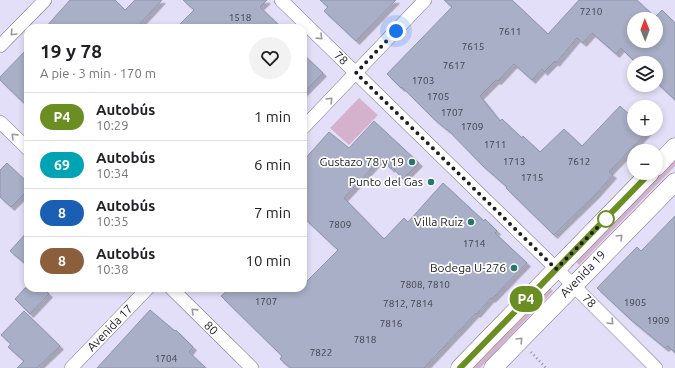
<!DOCTYPE html>
<html lang="es">
<meta charset="utf-8">
<style>
:root{--surface:#fff;--page:#f2f2f2;--text:#202124;--muted:#757577;--line:#e0e0e0}
body{margin:0;font-family:Ubuntu,sans-serif;background:var(--page);color:var(--text);height:100vh;display:flex;flex-direction:column;font-size:15px;white-space:nowrap}
*{box-sizing:border-box;margin:0}
p{font-size:13px;color:var(--muted)}
.icon{flex:none;width:22px;height:22px;fill:none;stroke:currentColor;stroke-width:2;stroke-linecap:round;stroke-linejoin:round}
.map{position:relative;flex:1;overflow:hidden}
.sheet{position:absolute;left:24px;top:24px;width:283px;height:268px;display:flex;flex-direction:column;background:var(--surface);border-radius:12px;box-shadow:0 2px 6px #0003}
.sheet>*{flex:none}
.badge{padding:0 8px;border-radius:13px;font-size:14px;line-height:26px}
.needle{width:26px;rotate:359deg}
.fabs{position:absolute;left:627px;top:12px;display:grid;gap:8px}
.fabs a{display:grid;place-items:center;width:36px;height:36px;border-radius:50%;background:var(--surface);box-shadow:0 2px 6px #0003;font-size:20px}
.you{position:absolute;width:20px;height:20px;margin:-10px;border:3px solid #fff;border-radius:50%;background:#1a73e8;box-shadow:0 0 0 6px #1a73e833}
.map>.badge{position:absolute;translate:-50% -50%;box-shadow:0 0 0 2px #fff}
.round{display:grid;place-items:center;flex:none;width:42px;height:42px;border-radius:21px;background:var(--page)}
.head{display:flex;align-items:center;justify-content:space-between;height:68px;padding:0 16px}
h1{font-size:19px;font-weight:600;line-height:30px}
ul{padding:0;list-style:none}
li{display:flex;align-items:center;gap:12px;height:48px;padding:0 16px;border-top:1px solid var(--line)}
li div{flex:1}
li b{display:block;font-size:15px}
li em{font-style:normal}
li .badge{min-width:44px;font-weight:700;text-align:center}
.map>svg:first-child{display:block}
</style>
<div class="map">
<svg width="675" height="368" viewBox="0 0 675 368">
<defs>
<filter id="shadow"><feDropShadow dx="3.5" dy="3.5" stdDeviation="0" flood-color="#0004"/></filter>
</defs>
<rect width="100%" height="100%" fill="#e3dff8"/>
<!-- green -->
<g fill="#d4b2cd">
<path d="M359 98 378 115 349 145 330 128Z"/>
<path d="M675 159V166L579 265 575 261Z"/>
<path d="M550 288 553 291 480 368H473Z"/>
</g>
<!-- building -->
<g fill="#a8afc6" stroke="#8e94ab" fill-rule="evenodd" filter="url(#shadow)">
<path d="M70 0H115L125 10 135 0H162L136 28H45Z"/>
<path d="M183 0H267L260 7 282 28H176L194 10Z"/>
<path d="M320 0H396L356 41 324 11 328 7Z"/>
<path d="M444 0H512L548 34 579 0H637L655 17 662 10 675 23V100L656 82V63H636L621 48 616 54 592 33 583 43 577 38 556 63 555 61 544 72 542 69 532 80 514 64 498 81 496 80 480 96 500 121 502 119 522 138 523 136 540 152 564 129 582 146 620 106 634 119V129H650L609 172 613 175 596 194 554 235 506 188 507 187 483 166 447 129V130L434 119 402 87 401 88 387 74 452 7ZM634 19H656V41H634Z"/>
<path d="M28 48V107L0 80V77Z"/>
<path d="M303 54 323 73 303 93Z"/>
<path d="M374 121 419 163 403 179 392 167 391 169 381 158 344 198 384 239 404 218 408 222 443 183 484 221 485 219 497 231 495 233 527 263 492 299 491 298 477 314 476 313 424 368H290L280 359 282 356 221 296 230 288H303V285L338 250 303 217V161L329 132 349 148Z"/>
<path d="M7 163 28 183V190L11 207 0 197V170Z"/>
<path d="M675 216V353L668 346 665 348 630 319 597 288 637 247 641 251Z"/>
<path d="M28 231V266L10 251Z"/>
<path d="M25 288H43L49 294 30 314 15 299Z"/>
<path d="M150 310 175 331 176 330 193 347 189 352 206 368H97Z"/>
<path d="M24 311 60 346 37 368H17L24 361 8 347 11 344 1 335Z"/>
</g>
<g fill="none" stroke-linecap="round" stroke-linejoin="round">
<defs>
<g id="street">
<path d="M281 0 573 285 656 368"/>
<path d="M0 46 45 0"/>
<path d="M0 122 28 149"/>
<path d="M303 128 425 0"/>
<path d="M171 288 252 368"/>
<path d="M71 368 148 288"/>
</g>
<g id="secondary">
<path d="M656 167 675 147"/>
<path d="M460 368 650 173"/>
<path d="M493 368 675 182"/>
</g>
</defs>
<!-- street casing -->
<use href="#street" stroke="#767289" stroke-width="14"/>
<!-- secondary casing -->
<use href="#secondary" stroke="#767289" stroke-width="19"/>
<!-- path -->
<path stroke="#8e8b9d" stroke-width="2.5" stroke-dasharray="1 3" stroke-linecap="butt" d="M531 352 546 368"/>
<!-- street -->
<use href="#street" stroke="#fff" stroke-width="13"/>
<!-- secondary -->
<use href="#secondary" stroke="#fff" stroke-width="18"/>
</g>
<!-- one-way arrows -->
<defs><path id="oneway-chevron" d="M-2-3.5L2.5 0L-2 3.5" fill="none" stroke-width="1.6" stroke-linecap="round" stroke-linejoin="round"/></defs>
<g stroke="#99999d">
<use href="#oneway-chevron" transform="translate(13 33) rotate(134)"/>
<use href="#oneway-chevron" transform="translate(320 37) rotate(44)"/>
<use href="#oneway-chevron" transform="translate(330 100) rotate(-46)"/>
<use href="#oneway-chevron" transform="translate(14 136) rotate(-136)"/>
<use href="#oneway-chevron" transform="translate(620 237) rotate(-45)"/>
<use href="#oneway-chevron" transform="translate(194 311) rotate(-136)"/>
<use href="#oneway-chevron" transform="translate(611 322) rotate(45)"/>
<use href="#oneway-chevron" transform="translate(520 340) rotate(-46)"/>
</g>
<g fill="none" stroke-linecap="round" stroke-linejoin="round">
<defs>
<path id="line" d="M460 368 650 173"/>
</defs>
<!-- line casing -->
<use href="#line" stroke="#fff" stroke-width="9"/>
<!-- line -->
<use href="#line" stroke="#6b8e23" stroke-width="6"/>
<!-- walk -->
<path stroke="#1d1c25" stroke-width="4" stroke-dasharray="0 7.2" d="M396 31 356 73 556 269 610 215 606 219"/>
</g>
<!-- markers -->
<g fill="#297371" stroke="#fff" stroke-width="1.5">
<circle cx="412" cy="162" r="4"/>
<circle cx="431" cy="182" r="4"/>
<circle cx="471" cy="222" r="4"/>
<circle cx="514" cy="268" r="4"/>
</g>
<circle fill="#fff" stroke="#6b8e23" stroke-width="2" cx="606" cy="219" r="8"/>
<g text-anchor="middle" stroke-width="3.5" stroke-linejoin="round" paint-order="stroke">
<!-- number labels -->
<g font-size="10" fill="#40414d">
<text x="591" y="15">7210</text>
<text x="240" y="21">1518</text>
<text x="510" y="35">7611</text>
<text x="473" y="50">7615</text>
<text x="454" y="69">7617</text>
<text x="423" y="84">1703</text>
<text x="438" y="100">1705</text>
<text x="452" y="116">1707</text>
<text x="472" y="130">1709</text>
<text x="495" y="148">1711</text>
<text x="514" y="165">1713</text>
<text x="579" y="165">7612</text>
<text x="532" y="181">1715</text>
<text x="340" y="228">7809</text>
<text x="474" y="247">1714</text>
<text x="425" y="288">7808, 7810</text>
<text x="266" y="305">1707</text>
<text x="635" y="306">1905</text>
<text x="408" y="307">7812, 7814</text>
<text x="658" y="324">1909</text>
<text x="391" y="327">7816</text>
<text x="365" y="343">7818</text>
<text x="321" y="356">7822</text>
<text x="166" y="362">1704</text>
</g>
<!-- street labels -->
<g font-size="12" fill="#1d1c25" stroke="#fff">
<text transform="translate(341 58) rotate(44)" y="4">78</text>
<text transform="translate(583 274) rotate(-46)" y="4">Avenida 19</text>
<text transform="translate(589 301) rotate(45)" y="4">78</text>
<text transform="translate(110 328) rotate(-46)" y="4">Avenida 17</text>
<text transform="translate(211 328) rotate(44)" y="4">80</text>
</g>
<!-- poi labels -->
<g font-size="12" fill="#1d1c25" stroke="#fff" text-anchor="end">
<text x="404" y="166">Gustazo 78 y 19</text>
<text x="423" y="186">Punto del Gas</text>
<text x="463" y="226">Villa Ruiz</text>
<text x="506" y="272">Bodega U-276</text>
</g>
</g>
</svg>
<div class="fabs">
<a><svg class="needle" viewBox="-14 -14 28 28"><path d="M0-13l5 13h-10z" fill="#e53935"/><path d="M0 13l5-13h-10z" fill="#757577"/></svg></a>
<a><svg class="icon" aria-label="layers" viewBox="0 0 24 24"><path d="M12 4l9 5-9 5-9-5zM3 14l9 5 9-5"/></svg></a>
<a>+</a>
<a>−</a>
</div>
<div class="you" style="left:396px;top:31px"></div>
<b class="badge" style="left:526px;top:299px;background:#6b8e23;color:#fff">P4</b>
<section class="sheet">
<div class="head"><div><h1>19 y 78</h1><p>A pie · 3 min · 170 m</p></div><a class="round"><svg class="icon" aria-label="heart" viewBox="0 0 24 24"><path d="M12 20l-8-8c-3-5 5-10 8-4 3-6 11-1 8 4z"/></svg></a></div>
<ul>
<li><span class="badge" style="background:#6b8e23;color:#fff">P4</span><div><b>Autobús</b><p>10:29</p></div><em>1 min</em></li>
<li><span class="badge" style="background:#00a3b4;color:#fff">69</span><div><b>Autobús</b><p>10:34</p></div><em>6 min</em></li>
<li><span class="badge" style="background:#1a5fb4;color:#fff">8</span><div><b>Autobús</b><p>10:35</p></div><em>7 min</em></li>
<li><span class="badge" style="background:#8b5e3c;color:#fff">8</span><div><b>Autobús</b><p>10:38</p></div><em>10 min</em></li>
</ul>
</section>
</div>
